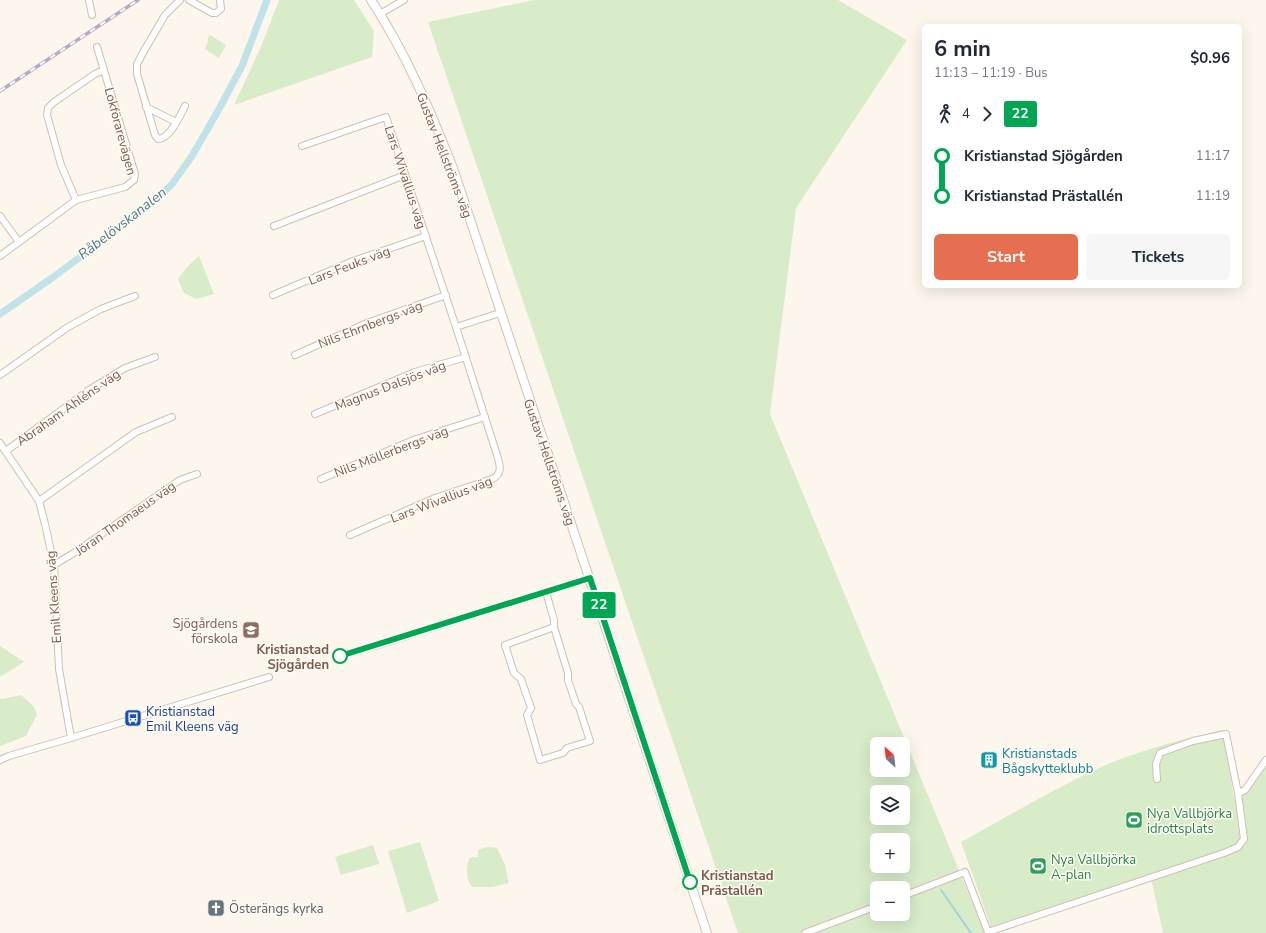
<!DOCTYPE html>
<meta charset="utf-8">
<style>
:root{--surface:#fff;--page:#f6f6f7;--text:#1f2937;--muted:#747a83;--accent:#e76f51}
body{margin:0;font-family:"Nunito Sans",sans-serif;background:var(--page);color:var(--text);height:100vh;display:flex;flex-direction:column;font-size:15px;white-space:nowrap}
*{box-sizing:border-box;margin:0}
p{font-size:13px;color:var(--muted)}
.icon{flex:none;width:22px;height:22px;fill:none;stroke:currentColor;stroke-width:2;stroke-linecap:round;stroke-linejoin:round}
.map{position:relative;flex:1;overflow:hidden}
.panel{position:absolute;left:922px;top:24px;width:320px;height:264px;display:flex;flex-direction:column;background:var(--surface);border-radius:6px;box-shadow:0 4px 16px #0002}
.panel>*{flex:none}
.badge{padding:0 8px;border-radius:3px;font-size:14px;line-height:26px}
.needle{width:26px;rotate:333deg}
.tools{position:absolute;left:870px;top:737px;display:grid;gap:8px}
.tools a{display:grid;place-items:center;width:40px;height:40px;border-radius:6px;background:var(--surface);box-shadow:0 4px 16px #0002;font-size:20px}
.map>.badge{position:absolute;translate:-50% -50%;box-shadow:0 0 0 2px #fff}
.legs{display:flex;align-items:center;gap:6px;height:44px;padding:0 12px;font-size:13px}
.legs p{margin-inline-start:auto}
.head{display:flex;align-items:center;justify-content:space-between;height:68px;padding:0 12px}
h1{font-size:22px;font-weight:700;line-height:30px}
.action{display:flex;gap:8px;margin-top:auto;padding:8px 12px}
.action a{flex:1;height:46px;border-radius:6px;background:var(--accent);color:#fff;font-size:16px;font-weight:700;line-height:46px;text-align:center}
.action a+a{background:var(--page);color:var(--text)}
ul{padding:0 12px;list-style:none}
li{display:flex;align-items:center;gap:14px;height:40px;font-size:15px}
li i{display:grid;place-items:center;width:6px;height:100%;margin:0 5px;background:currentColor}
li i::after{content:'';width:10px;height:10px;margin:-5px;border:3px solid;border-radius:50%;background:var(--surface)}
li p{margin-inline-start:auto}
li:first-child i{background:linear-gradient(#0000 50%,currentColor 0)}
li:last-child i{background:linear-gradient(currentColor 50%,#0000 0)}
.map>svg:first-child{display:block}
</style>
<div class="map">
<svg width="1266" height="933" viewBox="0 0 1266 933">
<rect width="100%" height="100%" fill="#fdf6ec"/>
<!-- green -->
<g fill="#d8ecc9" fill-rule="evenodd">
<path d="M279 0H354L374 31 372 57 234 105 261 47Z"/>
<path d="M534 0H838L907 40 796 208 770 414 985 933H738L428 22ZM877 744H903V770H877ZM877 792H903V818H877ZM877 840H903V866H877ZM877 888H903V914H877Z"/>
<path d="M210 35 226 45 219 58 205 49 208 41V37Z"/>
<path d="M199 256 214 294 196 299 184 293 178 279 189 265Z"/>
<path d="M0 646 24 662 0 677Z"/>
<path d="M21 695 33 706 37 714 26 736 0 746V698L2 699Z"/>
<path d="M1222 730 1234 798 1244 795 1266 765V933H1163L1150 874 991 927 961 842C1009 816 1058 786 1108 764 1144 749 1184 739 1222 730Z"/>
<path d="M420 842 439 901 407 913 388 851Z"/>
<path d="M373 845 379 864 341 875 335 857Z"/>
<path d="M487 847 497 848 505 865 509 883 492 887H472C466 879 466 868 469 859L472 857H478V850Z"/>
</g>
<g fill="none" stroke-linecap="round" stroke-linejoin="round">
<!-- stream -->
<path stroke="#a5d3da" stroke-width="2" d="M941 890 971 933"/>
<!-- canal -->
<path stroke="#bfe3e8" stroke-width="7" d="M0 314 52 278 154 202 172 184 192 156 219 109 242 66 267 0"/>
<defs>
<g id="street">
<path d="M89 0 92 15"/>
<path d="M180 0 165 15 144 51 137 64V74L155 135 158 139C170 139 180 116 185 106"/>
<path d="M189 0 212 13H216L221 9 220 0"/>
<path d="M380 14 404 0"/>
<path d="M146 107 176 122"/>
<path d="M302 146 386 117 456 327"/>
<path d="M76 200 61 165 47 115 48 108 54 102 95 74 104 70"/>
<path d="M0 216 19 242"/>
<path d="M274 226 405 175"/>
<path d="M0 256 76 200 125 187 134 180 135 174 97 47"/>
<path d="M273 295 353 261 426 236"/>
<path d="M295 355 367 323 446 295"/>
<path d="M0 375 68 327 101 309 135 296"/>
<path d="M315 414 415 372 466 357"/>
<path d="M0 443 39 501 45 524 54 565 59 669 71 738"/>
<path d="M6 451 89 390 125 368 155 357"/>
<path d="M321 479 416 439 485 417"/>
<path d="M39 501 136 432 172 417"/>
<path d="M350 535 435 498 492 479C503 474 500 465 497 455L456 327 500 313"/>
<path d="M54 565 77 551 180 480 197 474"/>
<path d="M546 592 554 620V627L568 673V680L576 704 579 707 590 741 567 748 563 753 540 760 527 715 531 708 521 679 514 673 505 645 554 627"/>
<path d="M372 647 590 578"/>
<path d="M0 760 9 756 71 738 269 677"/>
<path d="M1238 793 1245 790 1266 760"/>
<path d="M903 896 965 872 988 932 1224 853 1238 847 1244 839 1238 793 1226 734 1193 741 1160 753 1156 764 1157 779"/>
<path d="M805 933 877 906"/>
</g>
<path id="secondary" d="M371 0C406 53 430 110 453 168L707 933"/>
</defs>
<!-- street casing -->
<use href="#street" stroke="#d1beb0" stroke-width="8"/>
<!-- secondary casing -->
<use href="#secondary" stroke="#d6c0b0" stroke-width="10"/>
<!-- street -->
<use href="#street" stroke="#fff" stroke-width="6"/>
<!-- secondary -->
<use href="#secondary" stroke="#fff" stroke-width="8"/>
<defs>
<path id="rail" d="M0 91 138 0"/>
</defs>
<!-- rail casing -->
<use href="#rail" stroke="#b9a8c9" stroke-width="3.5"/>
<!-- rail -->
<use href="#rail" stroke="#fffaf3" stroke-width="2" stroke-dasharray="6" stroke-linecap="butt"/>
</g>
<g fill="none" stroke-linecap="round" stroke-linejoin="round">
<defs>
<path id="line-1" d="M340 656 590 578 690 882"/>
</defs>
<!-- line-1 casing -->
<use href="#line-1" stroke="#fff" stroke-width="9"/>
<!-- line-1 -->
<use href="#line-1" stroke="#00a651" stroke-width="6"/>
</g>
<!-- icons -->
<defs>
<symbol id="school-square" viewBox="-11 -11 22 22"><rect x="-9" y="-9" width="18" height="18" rx="4" fill="#8d6e63" stroke="#fffaf3"/><path d="M0-5L7-2L0 1L-7-2ZM-4 1L0 2.5L4 1V4Q0 6-4 4Z" fill="#fff"/></symbol>
<symbol id="bus-square" viewBox="-11 -11 22 22"><rect x="-9" y="-9" width="18" height="18" rx="4" fill="#1a4fb4" stroke="#fffaf3"/><path d="M-5-6H5V4H4V6H2V4H-2V6H-4V4H-5ZM-3.5-4V0h7V-4ZM-3.5 1.2v1.5H-2V1.2ZM2 1.2v1.5H3.5V1.2Z" fill="#fff"/></symbol>
<symbol id="building-square" viewBox="-11 -11 22 22"><rect x="-9" y="-9" width="18" height="18" rx="4" fill="#0f9aa8" stroke="#fffaf3"/><path d="M-4-6H4V6H1V3H-1V6H-4ZM-2.5-4.3h1.7v1.8h-1.7ZM.8-4.3h1.7v1.8H.8ZM-2.5-1h1.7V.8h-1.7ZM.8-1h1.7V.8H.8Z" fill="#fff"/></symbol>
<symbol id="stadium-square" viewBox="-11 -11 22 22"><rect x="-9" y="-9" width="18" height="18" rx="4" fill="#2e9e5b" stroke="#fffaf3"/><path d="M0-5a6.5 5 0 1 0 0 10a6.5 5 0 1 0 0-10ZM-3.5-1.8h7v3.6h-7Z" fill="#fff"/></symbol>
<symbol id="church-square" viewBox="-11 -11 22 22"><rect x="-9" y="-9" width="18" height="18" rx="4" fill="#6b7280" stroke="#fffaf3"/><path d="M-1.2-6h2.4v3.5h3.3v2.4h-3.3V6h-2.4V-.1h-3.3v-2.4h3.3Z" fill="#fff"/></symbol>
</defs>
<g fill-rule="evenodd">
<use href="#school-square" x="241" y="620" width="20" height="20"/>
<use href="#bus-square" x="123" y="708" width="20" height="20"/>
<use href="#building-square" x="979" y="750" width="20" height="20"/>
<use href="#stadium-square" x="1124" y="810" width="20" height="20"/>
<use href="#stadium-square" x="1028" y="856" width="20" height="20"/>
<use href="#church-square" x="206" y="898" width="20" height="20"/>
</g>
<!-- markers -->
<g fill="#fff" stroke="#00a651" stroke-width="2">
<circle cx="340" cy="656" r="7"/>
<circle cx="690" cy="882" r="7"/>
</g>
<g text-anchor="middle" stroke-width="3" stroke-linejoin="round" paint-order="stroke">
<!-- street labels -->
<g font-size="13" fill="#7a5c4d" stroke="#fffaf3">
<text transform="translate(121 131) rotate(75)" y="5">Lokförarevägen</text>
<text transform="translate(445 155) rotate(69)" y="5">Gustav Hellströms väg</text>
<text transform="translate(406 177) rotate(72)" y="5">Lars Wivallius väg</text>
<text transform="translate(349 265) rotate(-21)" y="5">Lars Feuks väg</text>
<text transform="translate(370 324) rotate(-21)" y="5">Nils Ehrnbergs väg</text>
<text transform="translate(390 385) rotate(-21)" y="5">Magnus Dalsjös väg</text>
<text transform="translate(68 407) rotate(-35)" y="5">Abraham Ahléns väg</text>
<text transform="translate(391 451) rotate(-21)" y="5">Nils Möllerbergs väg</text>
<text transform="translate(550 462) rotate(71)" y="5">Gustav Hellströms väg</text>
<text transform="translate(441 499) rotate(-21)" y="5">Lars Wivallius väg</text>
<text transform="translate(125 518) rotate(-35)" y="5">Jöran Thomaeus väg</text>
<text transform="translate(53 597) rotate(-94)" y="5">Emil Kleens väg</text>
</g>
<!-- education labels -->
<g font-size="13" fill="#785e54" stroke="#fffaf3" text-anchor="end">
<text x="238" y="628">Sjögårdens<tspan x="238" dy="15">förskola</tspan></text>
</g>
<!-- stop labels -->
<g font-size="13" font-weight="bold" fill="#7a5c4d" stroke="#fffaf3" text-anchor="end">
<text x="329" y="654">Kristianstad<tspan x="329" dy="15">Sjögården</tspan></text>
<text x="701" y="880" text-anchor="start">Kristianstad<tspan x="701" dy="15">Prästallén</tspan></text>
</g>
<!-- transit labels -->
<g font-size="13" fill="#164399" stroke="#fffaf3" text-anchor="start">
<text x="146" y="716">Kristianstad<tspan x="146" dy="15">Emil Kleens väg</tspan></text>
</g>
<!-- culture labels -->
<g font-size="13" fill="#0d838f" stroke="#fffaf3" text-anchor="start">
<text x="1002" y="758">Kristianstads<tspan x="1002" dy="15">Bågskytteklubb</tspan></text>
</g>
<!-- leisure labels -->
<g font-size="13" fill="#27864d" stroke="#fffaf3" text-anchor="start">
<text x="1147" y="818">Nya Vallbjörka<tspan x="1147" dy="15">idrottsplats</tspan></text>
<text x="1051" y="864">Nya Vallbjörka<tspan x="1051" dy="15">A-plan</tspan></text>
</g>
<!-- worship labels -->
<g font-size="13" fill="#5b616d" stroke="#fffaf3" text-anchor="start">
<text x="229" y="913">Österängs kyrka</text>
</g>
<!-- water labels -->
<g font-size="14" font-style="italic" fill="#437c86" stroke="#fffaf3">
<text transform="translate(122 223) rotate(-38)" y="5">Råbelövskanalen</text>
</g>
</g>
</svg>
<div class="tools">
<a><svg class="needle" viewBox="-14 -14 28 28"><path d="M0-13l5 13h-10z" fill="#e53935"/><path d="M0 13l5-13h-10z" fill="#747a83"/></svg></a>
<a><svg class="icon" aria-label="layers" viewBox="0 0 24 24"><path d="M12 4l9 5-9 5-9-5zM3 14l9 5 9-5"/></svg></a>
<a>+</a>
<a>−</a>
</div>
<b class="badge" style="left:599px;top:605px;background:#00a651;color:#fff">22</b>
<section class="panel">
<div class="head"><div><h1>6 min</h1><p>11:13 – 11:19 · Bus</p></div><b>$0.96</b></div>
<div class="legs"><svg class="icon" aria-label="walk" viewBox="0 0 24 24"><circle cx="13" cy="4" r="2"/><path d="M13 8l-2 6 4 7M11 14l-3 7M7 12l3-4h3l4 4"/></svg>4<svg class="icon" aria-label="forward" viewBox="0 0 24 24"><path d="M9 5l7 7-7 7"/></svg><b class="badge" style="background:#00a651;color:#fff">22</b></div>
<ul>
<li><i style="color:#00a651"></i><b>Kristianstad Sjögården</b><p>11:17</p></li>
<li><i style="color:#00a651"></i><b>Kristianstad Prästallén</b><p>11:19</p></li>
</ul>
<div class="action"><a>Start</a><a>Tickets</a></div>
</section>
</div>
